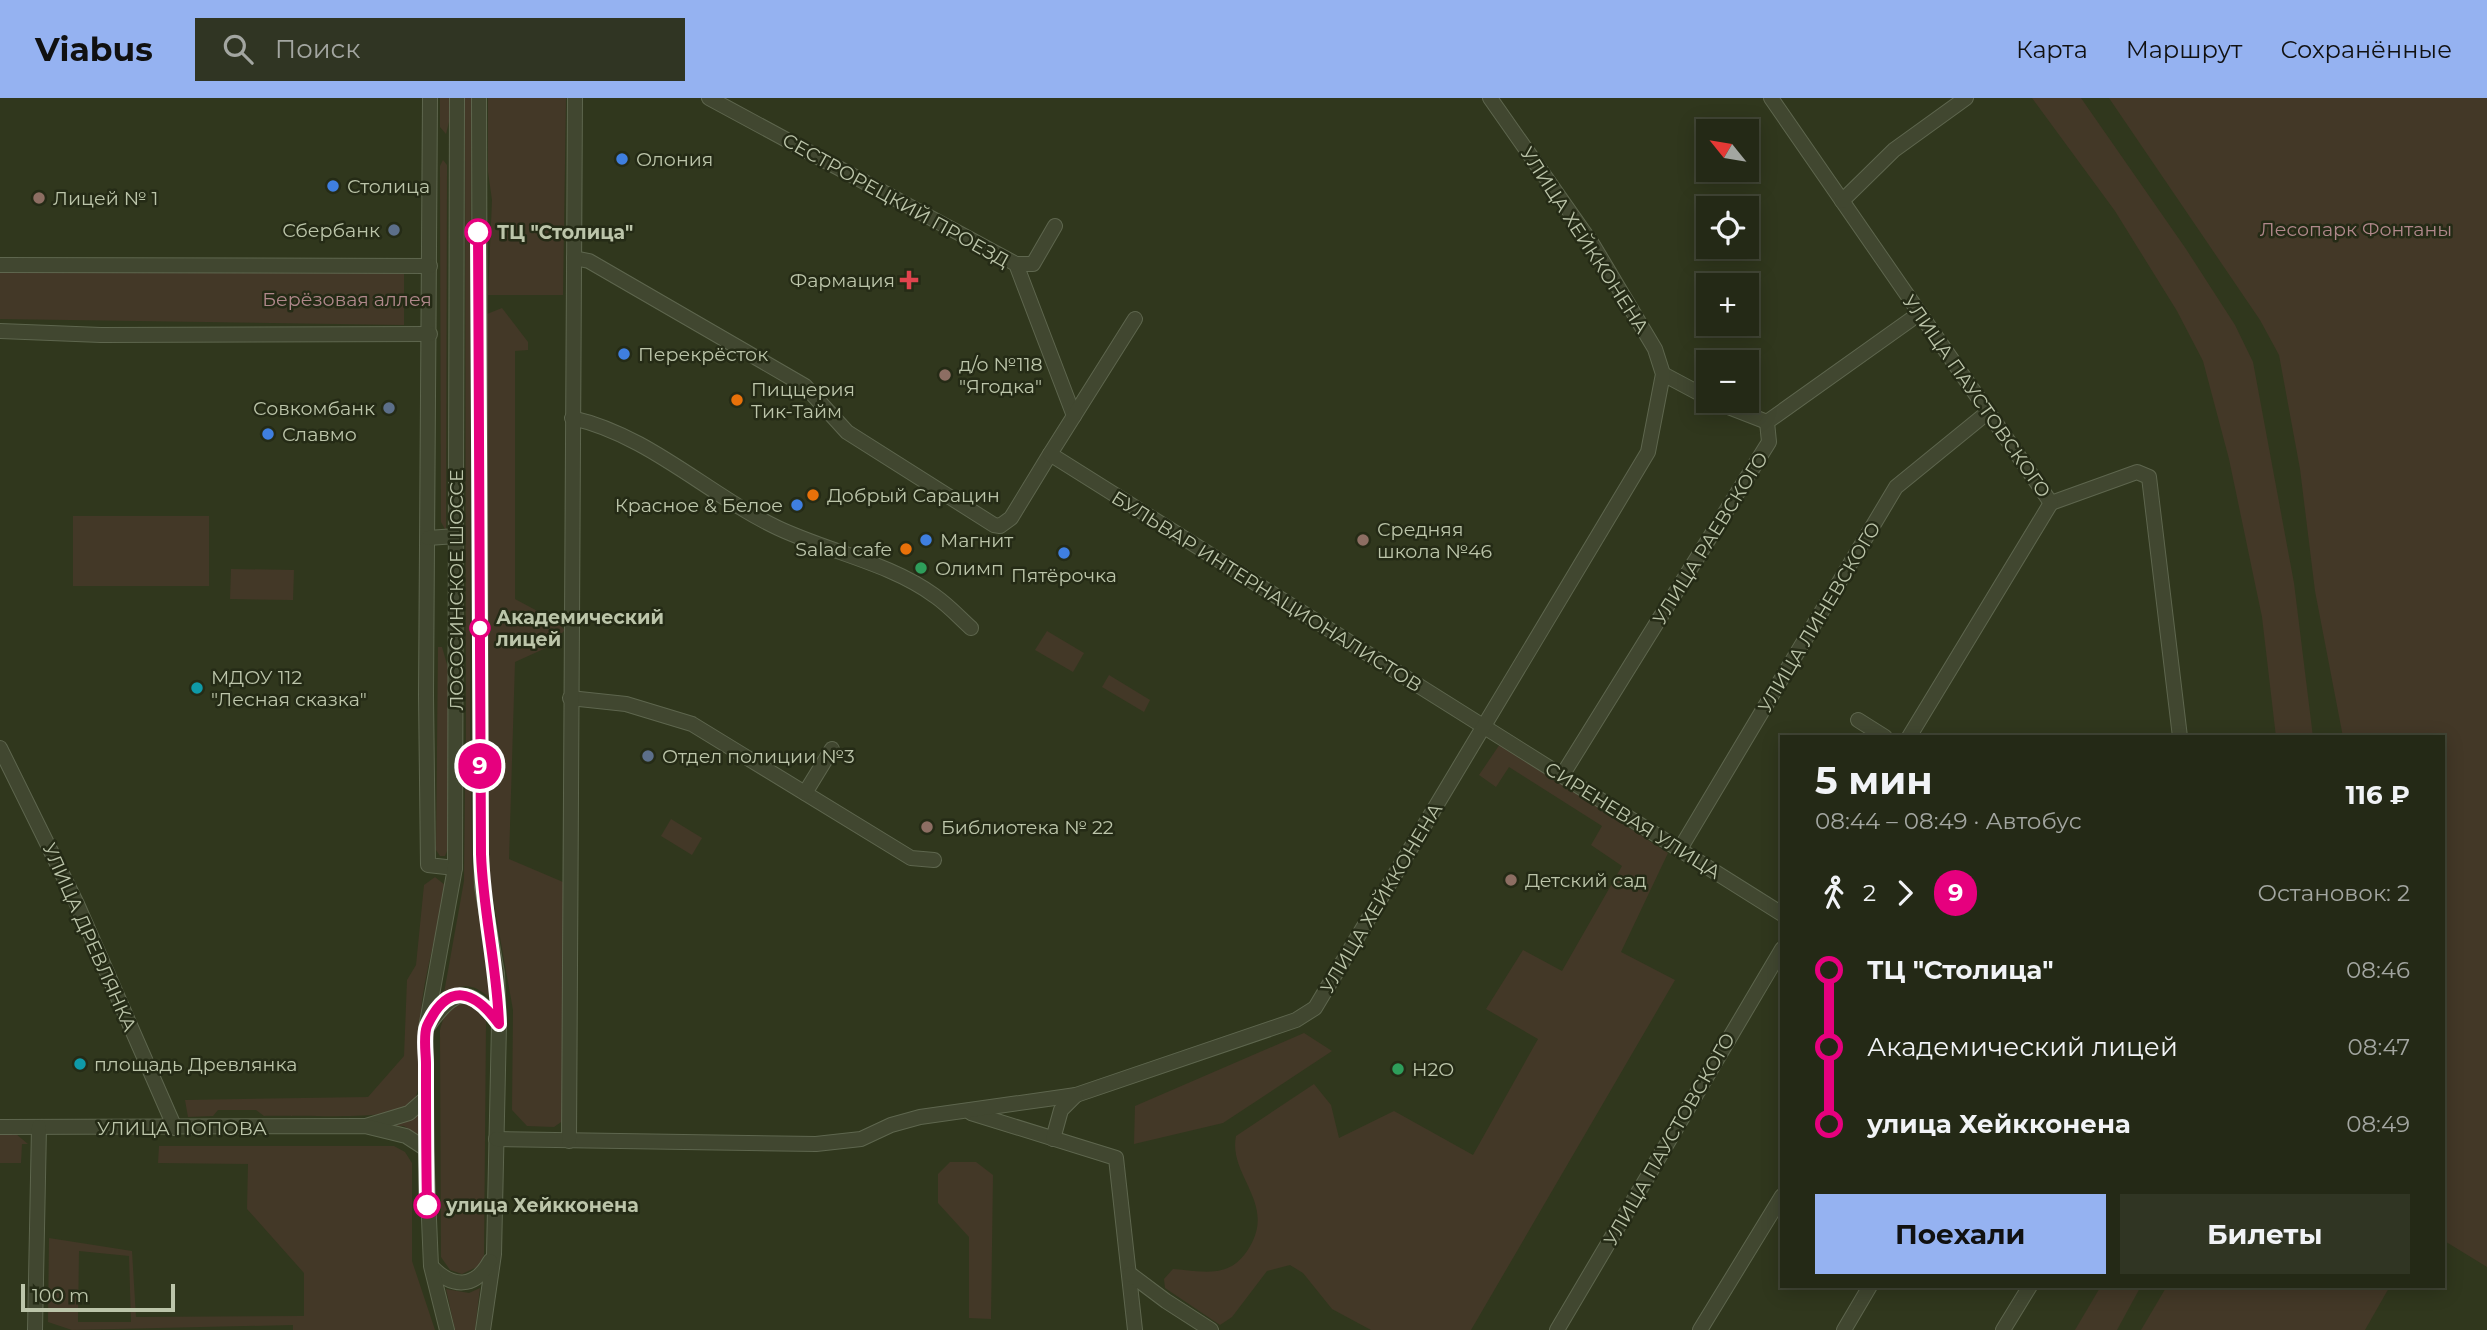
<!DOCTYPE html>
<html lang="ru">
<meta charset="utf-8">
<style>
:root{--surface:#242916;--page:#303523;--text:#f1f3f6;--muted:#a3a6a1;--line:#414535;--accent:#95b2f1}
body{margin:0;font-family:Montserrat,sans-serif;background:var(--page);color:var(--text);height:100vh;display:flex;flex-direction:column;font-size:26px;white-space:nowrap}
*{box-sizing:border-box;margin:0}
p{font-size:23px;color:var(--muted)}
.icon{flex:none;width:38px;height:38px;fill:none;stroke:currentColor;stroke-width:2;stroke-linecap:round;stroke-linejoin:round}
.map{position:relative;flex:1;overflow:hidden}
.panel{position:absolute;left:1780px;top:637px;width:665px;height:553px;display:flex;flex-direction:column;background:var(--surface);border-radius:0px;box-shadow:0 4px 18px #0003,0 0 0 2px var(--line)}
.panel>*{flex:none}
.badge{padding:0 14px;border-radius:23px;font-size:24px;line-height:46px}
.needle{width:46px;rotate:300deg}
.buttons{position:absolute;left:1696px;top:21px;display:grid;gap:14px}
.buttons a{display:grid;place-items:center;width:63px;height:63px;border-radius:0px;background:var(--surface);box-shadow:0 4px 18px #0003,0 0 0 2px var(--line);font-size:35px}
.scale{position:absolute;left:21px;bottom:18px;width:154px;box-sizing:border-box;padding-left:7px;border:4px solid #bcc5aa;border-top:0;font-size:19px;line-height:24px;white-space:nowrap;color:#bcc5aa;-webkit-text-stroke:5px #252b16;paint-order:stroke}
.map>.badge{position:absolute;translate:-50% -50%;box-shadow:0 0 0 4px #fff}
.legs{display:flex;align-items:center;gap:10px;height:77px;padding:0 35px;font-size:23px}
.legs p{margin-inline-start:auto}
.summary{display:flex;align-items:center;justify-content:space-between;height:119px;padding:0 35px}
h1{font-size:38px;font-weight:700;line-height:52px}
.primary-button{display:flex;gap:14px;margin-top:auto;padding:14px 35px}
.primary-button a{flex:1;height:80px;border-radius:0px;background:var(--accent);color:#111;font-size:28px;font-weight:700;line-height:80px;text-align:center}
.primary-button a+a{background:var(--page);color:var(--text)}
ul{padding:0 35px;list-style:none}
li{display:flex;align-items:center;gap:24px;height:77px;font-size:26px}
li i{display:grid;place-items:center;width:10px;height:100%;margin:0 9px;background:currentColor}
li i::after{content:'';width:18px;height:18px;margin:-9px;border:5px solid;border-radius:50%;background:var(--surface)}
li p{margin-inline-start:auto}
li:first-child i{background:linear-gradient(#0000 50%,currentColor 0)}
li:last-child i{background:linear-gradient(currentColor 50%,#0000 0)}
header{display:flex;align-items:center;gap:42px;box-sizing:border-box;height:98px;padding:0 35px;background:var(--accent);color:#111}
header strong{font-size:33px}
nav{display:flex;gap:38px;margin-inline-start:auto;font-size:24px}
.search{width:490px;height:63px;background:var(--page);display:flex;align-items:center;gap:18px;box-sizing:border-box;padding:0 24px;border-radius:0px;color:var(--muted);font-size:26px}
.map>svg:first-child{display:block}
</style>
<header>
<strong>Viabus</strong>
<div class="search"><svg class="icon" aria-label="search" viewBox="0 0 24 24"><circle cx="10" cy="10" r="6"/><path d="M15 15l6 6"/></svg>Поиск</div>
<nav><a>Карта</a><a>Маршрут</a><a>Сохранённые</a></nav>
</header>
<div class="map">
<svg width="2487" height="1232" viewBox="0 0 2487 1232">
<rect width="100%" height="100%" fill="#30371d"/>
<!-- green -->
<g fill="#433827" fill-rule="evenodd">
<path d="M440 0H449V24L446 36 440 29Z"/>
<path d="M465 0H471L470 648 466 659Z"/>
<path d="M488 0H566L563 197H488L492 102 488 74Z"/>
<path d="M2032 0H2081L2186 151 2235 227 2253 264 2294 485 2313 639H2276L2262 519 2229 361 2203 263 2177 213 2115 113Z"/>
<path d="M2109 0H2487V1169L2443 1142V639H2343L2315 493 2300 371 2279 257 2260 222Z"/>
<path d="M443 62 447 67 446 433 441 424 440 68Z"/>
<path d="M0 173 404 175V227L0 221Z"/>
<path d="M502 210 528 244V252L515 253V501L556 523 565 532 548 549 515 564 509 761 563 784 564 1022 554 1029 527 1028 512 1012 513 912 487 767V216Z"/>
<rect x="73" y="418" width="136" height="70"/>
<path d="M231 471 294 472 293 502 230 501Z"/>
<path d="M1047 533 1084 555 1073 574 1035 552Z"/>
<path d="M438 549H442L449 573 448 751 445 758H440L436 752Z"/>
<path d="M1109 577 1150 602 1144 614 1102 589Z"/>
<path d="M1500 646 1668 755 1621 854 1675 882 1471 1232H1371L1332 1211 1303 1175 1290 1167 1267 1173 1232 1219 1220 1227 1165 1190 1164 1181 1173 1171C1203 1173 1230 1182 1249 1150 1277 1105 1228 1078 1236 1038L1314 986 1331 1007 1339 1040 1394 1013 1473 1057 1538 941 1486 911 1523 852 1562 873 1622 768 1591 747 1602 728 1509 669 1496 689 1479 677Z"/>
<path d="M465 682H471L472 766 487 857 490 900C473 886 465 885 444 895L464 783Z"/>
<path d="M671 721 702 740 692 757 661 738Z"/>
<path d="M435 779 445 787C439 835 421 881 420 929 419 950 427 996 407 1010 389 1022 291 1017 264 1018L256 1012H218L213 1018 188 1019 185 1002 368 999 404 958 407 882 416 867 424 787Z"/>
<path d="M465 905 476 909 486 923 484 1157 479 1168 462 1176 450 1172 441 1159 440 932C443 918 450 906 465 905Z"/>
<path d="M1304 935 1332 953 1223 1025 1134 1046 1135 1008Z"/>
<path d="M418 1016V1037L404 1028 382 1027 403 1025Z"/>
<path d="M0 1036H16L28 1046H22L21 1065H0Z"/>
<path d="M159 1048H394L405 1054 412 1065V1163L435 1232H293V1227L72 1232 48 1224 49 1140 132 1153 136 1219 304 1218V1175L247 1111 248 1066 158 1065ZM79 1153 129 1158 131 1224H78Z"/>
<path d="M950 1064H976L993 1077 991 1221 969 1220V1139L938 1105V1076Z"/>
<path d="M2101 1188H2141L2117 1232H2075Z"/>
<path d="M2167 1188H2390L2365 1232H2141Z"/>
<path d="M480 1190 475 1232H455L446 1191 469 1195Z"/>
</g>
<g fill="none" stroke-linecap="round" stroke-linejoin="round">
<defs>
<g id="minor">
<path d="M430 0 426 597 428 767 455 770"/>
<path d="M479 0 481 756 482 789 497 875 499 926 494 1156 483 1232"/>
<path d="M709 0 1016 166 1074 318"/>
<path d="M1771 0 2051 405"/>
<path d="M1842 103 1894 52 1966 0"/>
<path d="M574 160 589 163 805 288 847 334 994 427 1000 428 1011 420 1050 356"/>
<path d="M1016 166H1033L1055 128"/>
<path d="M0 167 430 168"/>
<path d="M1135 221 1050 356 1782 816"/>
<path d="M0 233 101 237 430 236"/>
<path d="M1663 276 1708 300"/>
<path d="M1713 303 1767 324"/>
<path d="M572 320C649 337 708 397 778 430 829 454 890 465 935 498 948 507 959 519 971 530"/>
<path d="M2051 405 2137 374 2149 379 2180 639"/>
<path d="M428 440 456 438"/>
<path d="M570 600 626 606 692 626 911 760 934 762"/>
<path d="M1858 622 1885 639"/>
<path d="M1909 639 2051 405"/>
<path d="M0 650 77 806 175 1030"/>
<path d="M1563 676 1769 344 1767 324 1920 215"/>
<path d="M805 695 832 651"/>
<path d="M1680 751 1896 389 1988 314"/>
<path d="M428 928C455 890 469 886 499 926"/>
<path d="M971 1015 1116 1060 1135 1232"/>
<path d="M366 1028 409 1015 426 1000"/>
<path d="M0 1029 365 1028 406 1038 426 1051"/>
<path d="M496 1041 816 1046 861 1041 891 1027 920 1019 1076 997 1296 922 1315 910 1648 354 1663 276 1655 251 1593 147 1490 0"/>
<path d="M1053 1041 1061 1012 1076 997"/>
<path d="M569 1043 575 0"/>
<path d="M432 1169C452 1190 475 1191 490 1163"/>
<path d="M1130 1176 1166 1203 1211 1232"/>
<path d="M35 1232 39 1029"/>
<path d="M447 1232 431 1168 426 1051V930L455 770 457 0"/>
<path d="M1557 1232 1782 851"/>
<path d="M1700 1232 1782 1098"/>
<path d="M1844 1232 1870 1188"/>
<path d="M2003 1232 2030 1188"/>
</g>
</defs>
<!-- minor casing -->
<use href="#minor" stroke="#5e664e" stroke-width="16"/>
<!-- minor -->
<use href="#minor" stroke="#414730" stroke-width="14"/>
</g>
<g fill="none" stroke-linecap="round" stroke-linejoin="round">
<defs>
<path id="line-1" d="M427 1107C426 1060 426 1013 426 966 426 955 423 938 427 928 448 883 474 892 499 926 497 868 483 813 481 756L478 134"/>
</defs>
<!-- line-1 casing -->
<use href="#line-1" stroke="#fff" stroke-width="16"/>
<!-- line-1 -->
<use href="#line-1" stroke="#e6007e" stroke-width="10"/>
</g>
<!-- markers -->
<g fill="#3f7fe0" stroke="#252b16" stroke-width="2.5">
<circle cx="622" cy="61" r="7"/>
<circle cx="333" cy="88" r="7"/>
<circle cx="624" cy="256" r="7"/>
<circle cx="268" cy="336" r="7"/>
<circle cx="797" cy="407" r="7"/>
<circle cx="926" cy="442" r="7"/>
<circle cx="1064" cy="455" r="7"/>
</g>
<g fill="#8d6e63" stroke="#252b16" stroke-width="2.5">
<circle cx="39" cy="100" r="7"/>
<circle cx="945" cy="277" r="7"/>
<circle cx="1363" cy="442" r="7"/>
<circle cx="927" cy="729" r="7"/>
<circle cx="1511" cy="782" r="7"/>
</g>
<g fill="#5c6f8a" stroke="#252b16" stroke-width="2.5">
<circle cx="394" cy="132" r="7"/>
<circle cx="389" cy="310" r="7"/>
<circle cx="648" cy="658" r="7"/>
</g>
<g fill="#fff" stroke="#e6007e" stroke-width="3.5">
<circle cx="478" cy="134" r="12"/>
<circle cx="480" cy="530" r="9"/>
<circle cx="427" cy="1107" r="12"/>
</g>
<path fill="#e0444e" stroke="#252b16" stroke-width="2.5" d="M905.5 171.5h7v7h7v7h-7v7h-7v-7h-7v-7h7z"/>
<g fill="#e8710a" stroke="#252b16" stroke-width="2.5">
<circle cx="737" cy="302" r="7"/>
<circle cx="813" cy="397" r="7"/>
<circle cx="906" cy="451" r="7"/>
</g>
<g fill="#2e9e5b" stroke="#252b16" stroke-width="2.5">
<circle cx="921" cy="470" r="7"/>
<circle cx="1398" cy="971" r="7"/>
</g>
<g fill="#0f9aa8" stroke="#252b16" stroke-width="2.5">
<circle cx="197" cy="590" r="7"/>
<circle cx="80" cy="966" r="7"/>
</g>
<g text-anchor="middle" stroke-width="5" stroke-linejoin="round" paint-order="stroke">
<!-- poi labels -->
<g font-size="19" fill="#bcc5aa" stroke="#252b16" text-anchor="start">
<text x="636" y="68">Олония</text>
<text x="347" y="95">Столица</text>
<text x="53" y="107">Лицей № 1</text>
<text x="380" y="139" text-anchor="end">Сбербанк</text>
<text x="895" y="189" text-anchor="end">Фармация</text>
<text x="638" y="263">Перекрёсток</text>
<text x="959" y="273">д/о №118<tspan x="959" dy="22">"Ягодка"</tspan></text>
<text x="751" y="298">Пиццерия<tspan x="751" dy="22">Тик-Тайм</tspan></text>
<text x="375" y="317" text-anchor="end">Совкомбанк</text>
<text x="282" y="343">Славмо</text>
<text x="827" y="404">Добрый Сарацин</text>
<text x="783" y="414" text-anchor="end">Красное &amp; Белое</text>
<text x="1377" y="438">Средняя<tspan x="1377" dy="22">школа №46</tspan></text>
<text x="940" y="449">Магнит</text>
<text x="892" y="458" text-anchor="end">Salad cafe</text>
<text x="935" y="477">Олимп</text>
<text x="1064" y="484" text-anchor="middle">Пятёрочка</text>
<text x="211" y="586">МДОУ 112<tspan x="211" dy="22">"Лесная сказка"</tspan></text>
<text x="662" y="665">Отдел полиции №3</text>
<text x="941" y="736">Библиотека № 22</text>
<text x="1525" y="789">Детский сад</text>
<text x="94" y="973">площадь Древлянка</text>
<text x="1412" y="978">H2O</text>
</g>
<!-- street labels -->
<g font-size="19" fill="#bcc5aa" stroke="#252b16">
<text transform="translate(896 102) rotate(29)" y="7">СЕСТРОРЕЦКИЙ ПРОЕЗД</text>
<text transform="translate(1585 142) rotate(57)" y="7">УЛИЦА ХЕЙККОНЕНА</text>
<text transform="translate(1977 298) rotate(55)" y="7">УЛИЦА ПАУСТОВСКОГО</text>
<text transform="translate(1710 440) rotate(-58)" y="7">УЛИЦА РАЕВСКОГО</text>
<text transform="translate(456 492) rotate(-90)" y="7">ЛОСОСИНСКОЕ ШОССЕ</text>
<text transform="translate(1267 493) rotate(32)" y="7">БУЛЬВАР ИНТЕРНАЦИОНАЛИСТОВ</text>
<text transform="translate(1819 519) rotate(-59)" y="7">УЛИЦА ЛИНЕВСКОГО</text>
<text transform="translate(1633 722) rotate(32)" y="7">СИРЕНЕВАЯ УЛИЦА</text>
<text transform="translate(1381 800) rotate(-59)" y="7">УЛИЦА ХЕЙККОНЕНА</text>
<text transform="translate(90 839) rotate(66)" y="7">УЛИЦА ДРЕВЛЯНКА</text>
<text x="182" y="1037">УЛИЦА ПОПОВА</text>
<text transform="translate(1669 1041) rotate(-60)" y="7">УЛИЦА ПАУСТОВСКОГО</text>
</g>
<!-- park labels -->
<g font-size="19" fill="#b0888b" stroke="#252b16">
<text x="2356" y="138">Лесопарк Фонтаны</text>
<text x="347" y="208">Берёзовая аллея</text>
</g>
<!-- stop labels -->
<g font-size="19" font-weight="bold" fill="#bcc5aa" stroke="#252b16" text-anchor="start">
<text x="497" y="141">ТЦ "Столица"</text>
<text x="496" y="526">Академический<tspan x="496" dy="22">лицей</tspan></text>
<text x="446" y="1114">улица Хейкконена</text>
</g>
</g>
</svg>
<div class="buttons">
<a><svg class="needle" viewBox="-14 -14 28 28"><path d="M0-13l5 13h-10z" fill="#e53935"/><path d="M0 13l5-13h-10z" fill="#a3a6a1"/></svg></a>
<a><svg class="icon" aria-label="locate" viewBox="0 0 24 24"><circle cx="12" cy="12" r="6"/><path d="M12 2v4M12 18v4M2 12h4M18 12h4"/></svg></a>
<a>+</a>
<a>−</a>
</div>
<div class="scale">100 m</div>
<b class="badge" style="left:480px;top:668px;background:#e6007e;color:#fff">9</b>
<section class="panel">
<div class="summary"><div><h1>5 мин</h1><p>08:44 – 08:49 · Автобус</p></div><b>116 ₽</b></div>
<div class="legs"><svg class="icon" aria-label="walk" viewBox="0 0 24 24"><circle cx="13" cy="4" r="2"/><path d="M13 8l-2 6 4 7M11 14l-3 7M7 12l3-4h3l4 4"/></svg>2<svg class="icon" aria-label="forward" viewBox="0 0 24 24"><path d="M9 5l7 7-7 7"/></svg><b class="badge" style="background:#e6007e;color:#fff">9</b><p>Остановок: 2</p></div>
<ul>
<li><i style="color:#e6007e"></i><b>ТЦ &quot;Столица&quot;</b><p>08:46</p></li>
<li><i style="color:#e6007e"></i><span>Академический лицей</span><p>08:47</p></li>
<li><i style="color:#e6007e"></i><b>улица Хейкконена</b><p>08:49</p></li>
</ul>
<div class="primary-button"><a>Поехали</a><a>Билеты</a></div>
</section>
</div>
